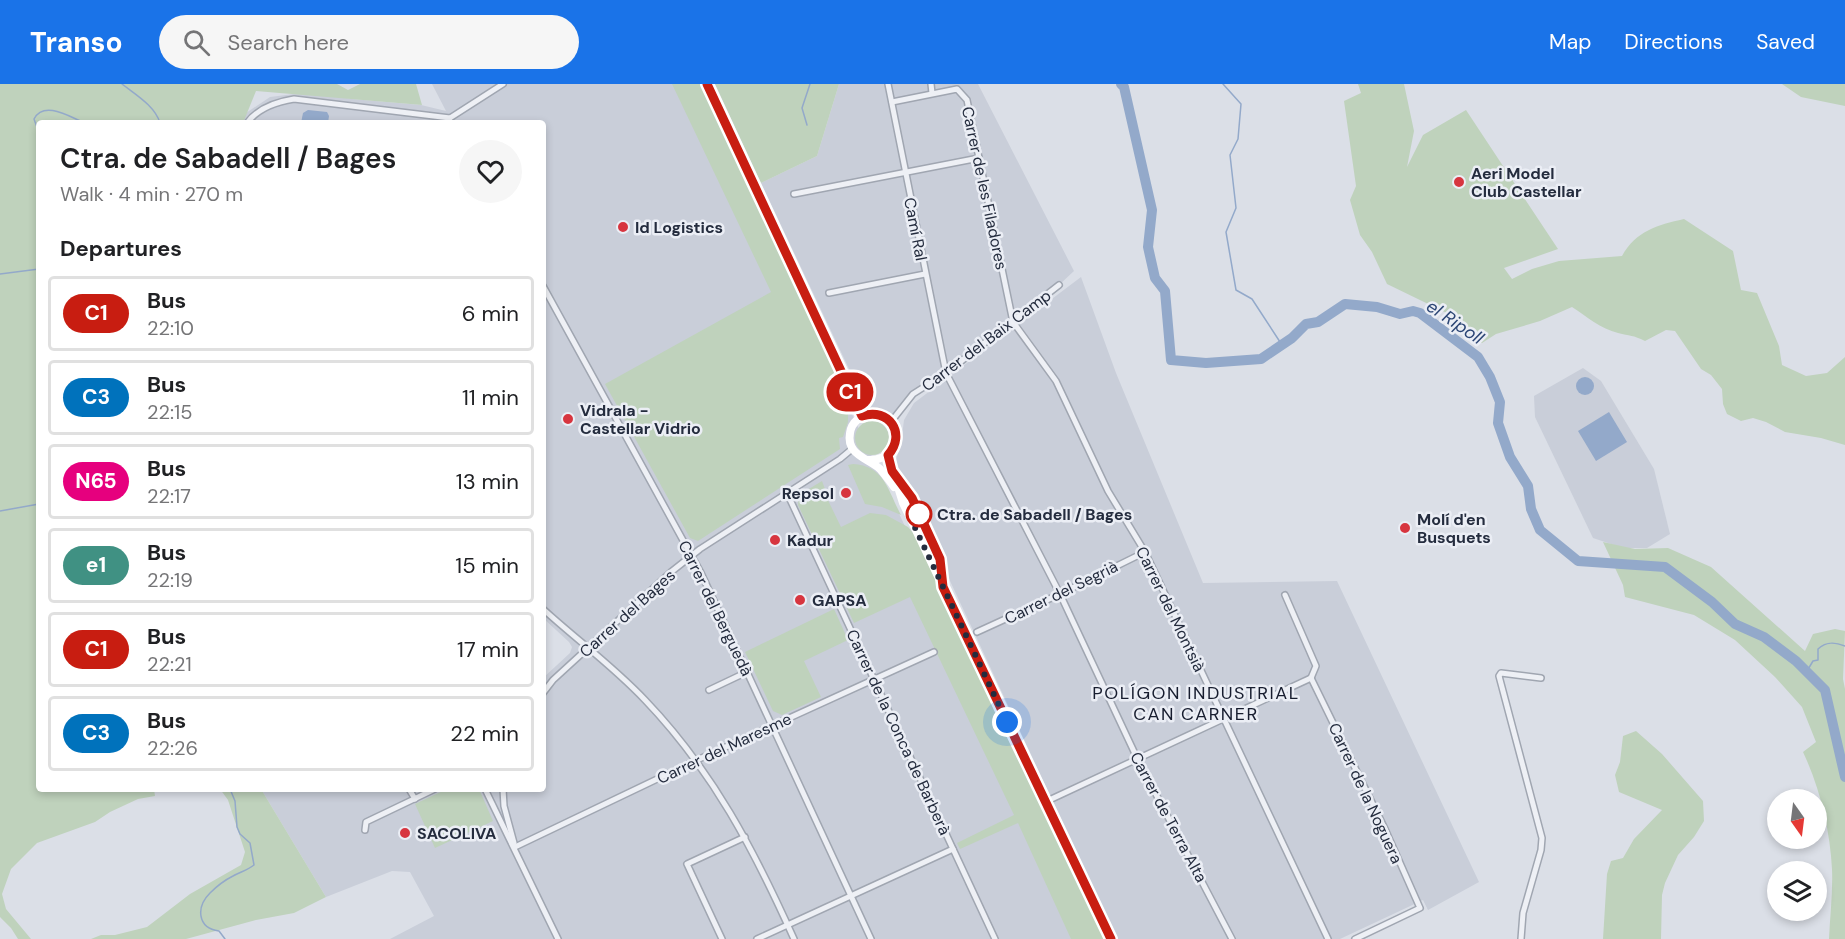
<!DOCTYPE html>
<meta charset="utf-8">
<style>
:root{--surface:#fff;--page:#f6f6f6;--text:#202124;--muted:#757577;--line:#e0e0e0;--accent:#1a73e8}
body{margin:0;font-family:"DM Sans",sans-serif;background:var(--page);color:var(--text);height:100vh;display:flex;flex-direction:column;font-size:22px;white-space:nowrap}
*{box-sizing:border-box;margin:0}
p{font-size:20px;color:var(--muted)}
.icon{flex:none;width:33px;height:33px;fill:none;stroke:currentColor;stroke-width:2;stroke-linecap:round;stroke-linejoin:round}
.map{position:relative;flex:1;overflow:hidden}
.side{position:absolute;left:36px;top:36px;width:510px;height:672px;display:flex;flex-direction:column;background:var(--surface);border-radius:6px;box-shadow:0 3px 9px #0003}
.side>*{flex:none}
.badge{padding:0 12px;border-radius:20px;font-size:21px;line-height:39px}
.needle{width:39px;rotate:166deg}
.tools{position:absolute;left:1767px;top:705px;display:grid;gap:12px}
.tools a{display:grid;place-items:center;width:60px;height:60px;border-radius:50%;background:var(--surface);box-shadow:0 3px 9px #0003;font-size:30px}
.you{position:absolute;width:30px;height:30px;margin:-15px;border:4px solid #fff;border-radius:50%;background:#1a73e8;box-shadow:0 0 0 9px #1a73e833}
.map>.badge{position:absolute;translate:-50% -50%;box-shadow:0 0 0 3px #fff}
h2{padding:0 24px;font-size:22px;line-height:54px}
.round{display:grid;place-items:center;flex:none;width:63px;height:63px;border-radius:32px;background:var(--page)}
.headline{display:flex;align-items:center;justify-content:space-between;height:102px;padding:0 24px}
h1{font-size:28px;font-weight:600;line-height:45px}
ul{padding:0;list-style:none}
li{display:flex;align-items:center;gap:18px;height:75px;margin:0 12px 9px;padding:0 12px;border:3px solid var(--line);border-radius:6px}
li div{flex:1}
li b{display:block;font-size:22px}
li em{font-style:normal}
li .badge{min-width:66px;font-weight:700;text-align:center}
header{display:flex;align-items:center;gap:36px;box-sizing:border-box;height:84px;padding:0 30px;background:var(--accent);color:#fff}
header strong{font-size:28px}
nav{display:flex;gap:33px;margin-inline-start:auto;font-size:21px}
.search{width:420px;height:54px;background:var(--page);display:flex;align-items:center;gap:15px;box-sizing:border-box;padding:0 21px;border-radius:33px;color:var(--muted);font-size:22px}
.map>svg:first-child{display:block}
</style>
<header>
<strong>Transo</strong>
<div class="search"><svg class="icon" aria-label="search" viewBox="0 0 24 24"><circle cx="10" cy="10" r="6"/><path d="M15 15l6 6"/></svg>Search here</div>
<nav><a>Map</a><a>Directions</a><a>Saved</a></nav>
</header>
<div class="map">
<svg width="1845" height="855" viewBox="0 0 1845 855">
<rect width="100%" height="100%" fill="#dbdfe7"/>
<!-- built -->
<g fill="#c9ced9">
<path d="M432 0H696L1100 855H390L434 832 410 788 392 787 326 813 261 705H543V594L570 569 572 563 569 558 543 534V39H238L246 29 270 13 310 8 352 15 421 21 446 27Z"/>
<path d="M839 0H978L1074 187 1059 201 913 310 894 334 869 327 761 99 817 72Z"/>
<path d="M1081 193 1116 289 1203 499 1337 497 1479 798 1428 826 1423 816 1340 855H1117L895 379 901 360 904 336 914 319Z"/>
<path d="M1583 284 1601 297 1654 385 1670 450 1647 464H1623L1593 454 1535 333 1534 312Z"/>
</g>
<!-- green -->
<g fill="#bfd2bc">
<path d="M0 0H337L348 6 360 0H416L422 21 256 7 243 39H39V705H154L155 712 138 715 110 728 95 738 37 759 11 785 2 810 6 825 31 855H18L11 844 0 833Z"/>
<path d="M672 0H700L816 243 833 281 848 327V338L843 353 839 354 840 365 698 457 690 454 605 300 771 208Z"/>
<path d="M715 0H839L817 72 761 99Z"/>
<path d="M1358 0H1404L1414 47 1407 83 1423 51 1466 26 1558 165 1504 184 1512 195 1532 185 1559 177 1622 172C1636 147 1657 141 1684 135L1733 167 1741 206 1757 209 1779 262 1782 281 1806 292 1827 289 1845 273V361L1821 354 1785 348 1766 338 1753 334 1741 337 1727 330 1723 320 1722 305 1711 291 1701 285 1675 247 1666 246 1645 257C1633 251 1630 252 1618 249 1601 245 1586 232 1572 223L1540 237 1496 250 1482 259 1471 258 1463 251 1457 234 1387 200 1372 168 1360 151 1350 116 1356 102 1344 17 1361 9Z"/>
<path d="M1782 0H1845V22L1801 13Z"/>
<circle cx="872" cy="354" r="17"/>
<path d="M853 380C885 382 888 407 901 431L882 423 865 420 848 381Z"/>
<path d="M822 397 825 405 824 408 841 443 870 429 886 431 908 443 914 450 1104 855H1071L1018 739 960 765 957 759 1014 731 910 513 854 539 798 421 799 411Z"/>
<path d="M1603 458 1635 465 1668 464 1711 483 1805 567 1813 550 1835 545 1845 547 1843 595 1845 605V855H1829C1830 832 1833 808 1832 785 1830 746 1820 704 1803 668L1816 658 1802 623 1775 593 1735 556 1694 531 1625 513 1623 501Z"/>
<path d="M834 525 848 556 804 577 821 613 782 631 773 627 745 568Z"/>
<path d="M1636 647 1662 670 1703 717 1704 737 1694 753 1678 771 1665 799 1662 811 1661 855H1603L1607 790 1611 777 1623 774 1634 755 1662 726 1619 708 1615 691 1620 678 1623 652Z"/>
<path d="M220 705H261L326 813 294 829 256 836 186 855H91L101 851H115L147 843 190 810 241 781 245 768 228 716Z"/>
<path d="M447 705H479L493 737 435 764 415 720Z"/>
</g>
<!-- water -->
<g fill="#93a9ca">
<path d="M308 26 327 28 329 32 328 39H301L303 29Z"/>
<circle cx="1585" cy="302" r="9"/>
<path d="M1609 328 1627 358 1596 377 1578 347Z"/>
</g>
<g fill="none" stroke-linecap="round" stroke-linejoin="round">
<!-- stream -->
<g stroke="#93a9ca" stroke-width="1.5">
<path d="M122 0C136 11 155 22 160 39"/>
<path d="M1223 0 1241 20 1238 55 1230 71 1236 124 1226 148 1236 206 1252 215 1282 261"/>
<path d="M807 41 802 24 810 0"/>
<path d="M39 62V49L34 35C44 16 70 33 85 39"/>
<path d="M0 190 39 185"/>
<path d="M0 427 39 420"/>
<path d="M1807 587 1813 577 1818 576V565C1826 557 1835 558 1845 562"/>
<path d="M225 855 219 847C197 844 196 823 210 809 217 802 225 796 233 792 240 788 248 786 254 781L250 759 240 750 237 743 235 717 230 705"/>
</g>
<!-- river -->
<path stroke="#93a9ca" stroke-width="10" d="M1121 0 1124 3 1152 126 1148 163 1155 194 1165 207 1171 276 1206 279 1261 275 1292 254 1306 240 1318 238 1345 220 1377 223 1400 230 1413 227 1420 229 1478 273 1490 293 1500 318 1498 339 1510 373 1528 402 1531 425 1540 446 1578 477 1665 483 1712 518 1735 540 1764 553 1796 577 1825 606 1845 693"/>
<defs>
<g id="street">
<path d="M888 0 946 289 1060 510 1137 674 1232 855"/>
<path d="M931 0 932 9"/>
<path d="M892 18 957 5 967 16 1013 238 1056 297 1108 407 1145 468 1328 855"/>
<path d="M450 34 503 0"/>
<path d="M247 39C258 24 275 18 294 15L450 34"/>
<path d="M794 110 979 74"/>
<path d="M543 202 701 489 871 855"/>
<path d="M829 209 925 190"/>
<path d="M888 336 894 334 913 310 946 289 1059 201"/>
<path d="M787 409 995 855"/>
<path d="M1285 511 1316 582 1311 594"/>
<path d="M543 525C577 556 614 583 645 616 713 687 754 766 794 855"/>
<path d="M977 548 1060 510 1145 468"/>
<path d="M1311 594 1385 745 1420 824 1355 855"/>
<path d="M709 606 747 588"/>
<path d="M543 609 553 596 671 488 700 465 840 375 852 365"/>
<path d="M409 705 415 715"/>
<path d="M485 705 558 855"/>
<path d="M503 705 504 722 514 759"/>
<path d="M1045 718 1311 594"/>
<path d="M365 746 366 738 435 705"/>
<path d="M515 763 697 676 934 568"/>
<path d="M722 855 687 780 745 753"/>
<path d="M757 855 953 765"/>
<path d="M1521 855 1523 829 1541 766 1542 754 1499 592 1501 589 1541 594"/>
</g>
</defs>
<!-- street casing -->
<use href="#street" stroke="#a0a6b1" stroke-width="8"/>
<!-- street -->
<use href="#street" stroke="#eef0f5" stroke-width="5"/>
<!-- secondary -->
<g stroke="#fff" stroke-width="8">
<path d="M707 0 862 332"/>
<path d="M888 371 903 419 1111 855"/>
<path d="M868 376C886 377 902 362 894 344 885 324 853 327 850 349 846 371 868 374 880 385 885 391 890 397 894 403"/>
</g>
</g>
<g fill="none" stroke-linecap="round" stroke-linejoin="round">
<defs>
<path id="line" d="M707 0 862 332C889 323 907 350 888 371L892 387 912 414 940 475 943 503 1111 855"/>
</defs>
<!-- line casing -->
<use href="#line" stroke="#fff" stroke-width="14"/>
<!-- line -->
<use href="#line" stroke="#c81d11" stroke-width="9"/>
<!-- walk -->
<path stroke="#242c3e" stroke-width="6" stroke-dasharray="0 10.8" d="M919 430 910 433 1007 638"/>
</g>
<!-- markers -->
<g fill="#d7353f" stroke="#ebeef5" stroke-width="2">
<circle cx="1459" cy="98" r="6"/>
<circle cx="623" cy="143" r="6"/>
<circle cx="568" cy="335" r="6"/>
<circle cx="846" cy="409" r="6"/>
<circle cx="1405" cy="444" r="6"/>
<circle cx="775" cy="456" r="6"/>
<circle cx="800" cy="516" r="6"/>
<circle cx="405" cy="749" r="6"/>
</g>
<circle fill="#fff" stroke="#c81d11" stroke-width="3" cx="919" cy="430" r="12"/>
<g text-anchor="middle" stroke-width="5" stroke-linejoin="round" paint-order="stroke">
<!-- poi labels -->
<g font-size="16" font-weight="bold" fill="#242c3e" stroke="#ebeef5" text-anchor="start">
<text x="1471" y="95">Aeri Model<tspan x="1471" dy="18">Club Castellar</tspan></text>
<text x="635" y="149">Id Logistics</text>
<text x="580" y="332">Vidrala -<tspan x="580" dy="18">Castellar Vidrio</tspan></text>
<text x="834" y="415" text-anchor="end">Repsol</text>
<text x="1417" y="441">Molí d'en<tspan x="1417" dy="18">Busquets</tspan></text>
<text x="787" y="462">Kadur</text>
<text x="812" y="522">GAPSA</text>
<text x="417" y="755">SACOLIVA</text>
</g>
<!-- street labels -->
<g font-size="16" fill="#242c3e" stroke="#ebeef5">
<text transform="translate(985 104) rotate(78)" y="6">Carrer de les Filadores</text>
<text transform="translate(916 145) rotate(79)" y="6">Camí Ral</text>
<text transform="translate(986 256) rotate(-37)" y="6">Carrer del Baix Camp</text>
<text transform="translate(1061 508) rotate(-26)" y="6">Carrer del Segrià</text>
<text transform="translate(716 524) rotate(64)" y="6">Carrer del Berguedà</text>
<text transform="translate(1171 525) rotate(64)" y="6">Carrer del Montsià</text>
<text transform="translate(627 529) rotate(-42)" y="6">Carrer del Bages</text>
<text transform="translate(899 648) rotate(65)" y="6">Carrer de la Conca de Barberà</text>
<text transform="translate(724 664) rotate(-25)" y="6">Carrer del Maresme</text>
<text transform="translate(1366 709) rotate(65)" y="6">Carrer de la Noguera</text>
<text transform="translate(1169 733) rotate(62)" y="6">Carrer de Terra Alta</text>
</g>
<!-- stop labels -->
<g font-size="16" font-weight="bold" fill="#242c3e" stroke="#ebeef5" text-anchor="start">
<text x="937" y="436">Ctra. de Sabadell / Bages</text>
</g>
<!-- water labels -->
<g font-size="18" font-style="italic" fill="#2c4675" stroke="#ebeef5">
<text transform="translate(1455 238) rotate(34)" y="6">el Ripoll</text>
</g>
<!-- neighbourhood labels -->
<g font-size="18" letter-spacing="1.5" fill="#171d2f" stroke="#ebeef5">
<text x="1196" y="615">POLÍGON INDUSTRIAL<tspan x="1196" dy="21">CAN CARNER</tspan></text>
</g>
</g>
</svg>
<div class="tools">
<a><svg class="needle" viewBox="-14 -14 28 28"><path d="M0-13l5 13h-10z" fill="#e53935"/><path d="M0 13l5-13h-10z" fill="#757577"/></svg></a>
<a><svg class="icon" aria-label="layers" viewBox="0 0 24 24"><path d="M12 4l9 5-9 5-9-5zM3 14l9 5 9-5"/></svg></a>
</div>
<div class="you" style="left:1007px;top:638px"></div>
<b class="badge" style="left:850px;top:308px;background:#c81d11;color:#fff">C1</b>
<section class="side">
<div class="headline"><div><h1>Ctra. de Sabadell / Bages</h1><p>Walk · 4 min · 270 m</p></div><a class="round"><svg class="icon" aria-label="heart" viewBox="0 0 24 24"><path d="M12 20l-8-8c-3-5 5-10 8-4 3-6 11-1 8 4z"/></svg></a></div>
<h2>Departures</h2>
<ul>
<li><span class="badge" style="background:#c81d11;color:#fff">C1</span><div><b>Bus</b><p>22:10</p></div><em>6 min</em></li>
<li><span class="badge" style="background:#0072bc;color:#fff">C3</span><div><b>Bus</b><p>22:15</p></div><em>11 min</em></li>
<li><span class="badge" style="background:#e6007e;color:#fff">N65</span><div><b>Bus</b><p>22:17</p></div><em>13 min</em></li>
<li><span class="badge" style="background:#409183;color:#fff">e1</span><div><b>Bus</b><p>22:19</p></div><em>15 min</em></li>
<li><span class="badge" style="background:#c81d11;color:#fff">C1</span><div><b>Bus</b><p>22:21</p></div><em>17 min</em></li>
<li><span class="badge" style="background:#0072bc;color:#fff">C3</span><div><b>Bus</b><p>22:26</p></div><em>22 min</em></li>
</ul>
</section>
</div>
